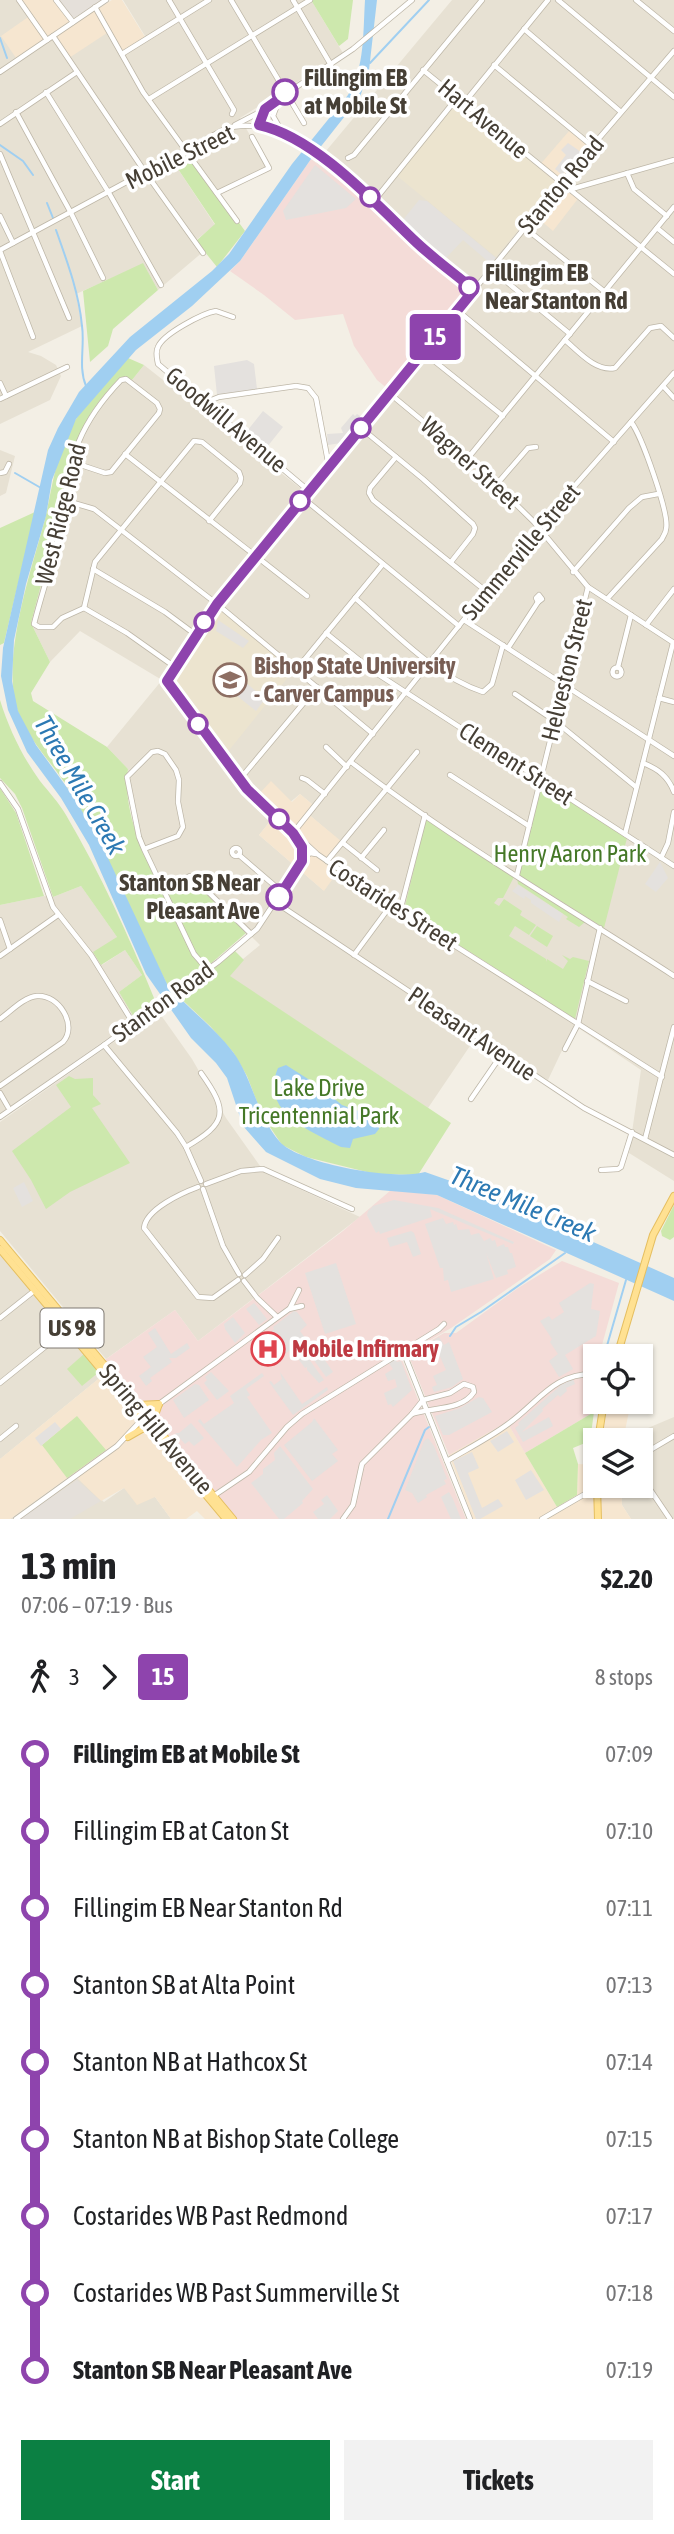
<!DOCTYPE html>
<meta charset="utf-8">
<style>
:root{--surface:#fff;--page:#f2f2f2;--text:#202124;--muted:#757577;--accent:#0b8043}
body{margin:0;font-family:"Asap Condensed",sans-serif;background:var(--page);color:var(--text);height:100vh;display:flex;flex-direction:column;font-size:26px;white-space:nowrap}
*{box-sizing:border-box;margin:0}
p{font-size:23px;color:var(--muted)}
.icon{flex:none;width:38px;height:38px;fill:none;stroke:currentColor;stroke-width:2;stroke-linecap:round;stroke-linejoin:round}
.map{position:relative;height:1519px;overflow:hidden}
.details{display:flex;flex-direction:column;background:var(--surface);flex:1}
.details>*{flex:none}
.badge{padding:0 14px;border-radius:5px;font-size:24px;line-height:46px}
.buttons{position:absolute;left:583px;top:1344px;display:grid;gap:14px}
.buttons a{display:grid;place-items:center;width:70px;height:70px;border-radius:0px;background:var(--surface);box-shadow:0 2px 5px #0004;font-size:35px}
.map>.badge{position:absolute;translate:-50% -50%;box-shadow:0 0 0 4px #fff}
.legs{display:flex;align-items:center;gap:10px;height:77px;padding:0 21px;font-size:23px}
.legs p{margin-inline-start:auto}
.head{display:flex;align-items:center;justify-content:space-between;height:119px;padding:0 21px}
h1{font-size:38px;font-weight:700;line-height:52px}
.action{display:flex;gap:14px;margin-top:auto;padding:14px 21px}
.action a{flex:1;height:80px;border-radius:0px;background:var(--accent);color:#fff;font-size:28px;font-weight:700;line-height:80px;text-align:center}
.action a+a{background:var(--page);color:var(--text)}
ul{padding:0 21px;list-style:none}
li{display:flex;align-items:center;gap:24px;height:77px;font-size:26px}
li i{display:grid;place-items:center;width:10px;height:100%;margin:0 9px;background:currentColor}
li i::after{content:'';width:18px;height:18px;margin:-9px;border:5px solid;border-radius:50%;background:var(--surface)}
li p{margin-inline-start:auto}
li:first-child i{background:linear-gradient(#0000 50%,currentColor 0)}
li:last-child i{background:linear-gradient(currentColor 50%,#0000 0)}
.map>svg:first-child{display:block}
</style>
<div class="map">
<svg width="674" height="1519" viewBox="0 0 674 1519">
<rect width="100%" height="100%" fill="#f3efe5"/>
<!-- residential -->
<g fill="#e7e1d3" fill-rule="evenodd">
<path d="M0 0H21L52 33 110 31 145 36 123 0H311L343 53 240 118 269 168 217 193 174 163 215 225 196 240 204 251 158 290 143 264 76 294 82 326 28 352 41 356 56 365 61 376 50 400 0 424Z"/>
<path d="M452 0H674V1181L629 1153 641 1070 574 1025 548 1080 474 1040 428 1108 229 976 243 959 260 945 197 883 162 892 138 840 126 786 128 769 107 747 162 680 80 631 50 662 31 623 61 504 60 494 80 430 97 402 121 377 132 380 144 365 309 495 388 389 466 292 333 175 316 163ZM300 794 312 804 306 812 341 842 323 862V890L259 835 276 814Z"/>
<path d="M0 450 15 456 6 493 0 496Z"/>
<path d="M81 886 117 937 102 965 125 950 142 975 119 992 135 1019 0 1114V905L44 896 53 897Z"/>
<path d="M158 1011 192 1059 226 1118 265 1173 360 1217 198 1341 175 1310 106 1359 0 1231V1122Z"/>
<path d="M0 1251 102 1376 0 1459Z"/>
<path d="M674 1417V1519H631L622 1505 621 1486H640L641 1443 645 1444 648 1428Z"/>
<path d="M73 1474 104 1502 124 1488 155 1497 171 1519H10Z"/>
</g>
<!-- commercial -->
<g fill="#f6e6d0">
<path d="M21 0H54L72 25 112 0H122L145 37 122 51 110 31 69 58 52 33 16 58 1 36 31 15Z"/>
<path d="M569 131 590 147 562 181 580 196 553 231 532 213 557 183 538 167Z"/>
<path d="M271 781 292 802 300 794 312 804 307 813 341 841 323 862 337 873 324 891 259 835 276 814 257 796Z"/>
<path d="M102 1376 224 1519H205L197 1511 186 1519H171L155 1497 137 1505 124 1488 101 1501 73 1474 10 1519H0V1459Z"/>
<path d="M608 1402H631L623 1440H602Z"/>
<path d="M507 1422 557 1507 577 1495 578 1464 595 1465V1486H621L622 1505 631 1519H473L449 1455Z"/>
</g>
<!-- industrial -->
<g fill="#e5e0da">
<path d="M54 0H102L69 21Z"/>
<path d="M77 1480 101 1501 70 1519H19Z"/>
</g>
<!-- education -->
<g fill="#ece4cf">
<path d="M457 101 557 183 496 257 396 175Z"/>
<path d="M218 608 293 671 226 754 173 683 175 672Z"/>
</g>
<!-- medical -->
<g fill="#f4dcd8">
<path d="M311 159 356 193 410 243 466 290 388 389 377 380 354 346 343 314 295 320 264 295 230 271 240 261Z"/>
<path d="M391 1190 437 1195 556 1250 550 1259 493 1299 451 1328 401 1357 466 1519H237L102 1362 175 1310 198 1341 343 1231Z"/>
<path d="M562 1261 619 1283 599 1356H595L594 1412 525 1453 507 1422 449 1455 408 1354 444 1333H456L518 1288Z"/>
</g>
<!-- green -->
<g fill="#cde8ad">
<path d="M311 0H353L348 39 339 46Z"/>
<path d="M189 154 245 231 217 267 196 241 215 224 174 163Z"/>
<path d="M143 263 158 290 113 329 108 346 90 362 83 291Z"/>
<path d="M128 358 144 365 132 380 120 377C90 410 82 423 69 466 64 481 60 493 61 508L31 623 50 662 31 693 33 701 107 747 128 769C122 811 144 855 162 892L191 879 246 933 193 979 173 990 168 986C136 923 106 859 73 796 57 767 30 744 18 712 0 659 31 572 45 519 53 486 56 449 76 419 90 397 111 378 128 358Z"/>
<path d="M35 512 4 643 0 645V528Z"/>
<path d="M0 700C9 729 22 756 40 781 49 792 59 803 66 815 100 873 129 936 154 998L152 1002 154 1006 135 1019 119 992 142 975 125 950 101 965 93 952 117 937 81 886 53 897 22 808 15 794 0 778Z"/>
<path d="M541 783 627 838 604 928 519 875Z"/>
<path d="M0 788 16 813 44 896 0 905Z"/>
<path d="M426 819 514 877 503 898H498L494 903 499 906 504 899 522 911 520 915 536 925 529 935 515 926 509 936 546 959V962L547 959 563 969 568 961 562 955 570 959 573 957 589 961 575 1019 404 910Z"/>
<path d="M517 878 585 922 579 927 566 919 568 917 518 884Z"/>
<path d="M537 926 553 936 547 947 530 936Z"/>
<path d="M233 949 244 960 230 976 451 1123 418 1175 375 1174 306 1157 282 1145 262 1115 247 1076 233 1052 210 1026 176 994Z"/>
<path d="M69 1076 75 1079 93 1078V1095L101 1104 92 1108 130 1163 70 1192 46 1209 31 1180 12 1151 71 1107 56 1085Z"/>
<path d="M674 1205V1237L670 1240 662 1236 661 1231Z"/>
<path d="M84 1354 99 1372 82 1386 67 1369Z"/>
<path d="M594 1412 590 1441 573 1448 578 1464 577 1495 557 1507 525 1453Z"/>
<path d="M77 1416 106 1450 67 1478 42 1445Z"/>
</g>
<!-- parking -->
<g fill="#e4e1de">
<path d="M568 143 581 152 562 175 555 169 566 155 561 150Z"/>
<path d="M315 165 356 199 346 208 286 220 283 211Z"/>
<path d="M419 200 427 201 496 258 491 264 463 240 446 258 402 221Z"/>
<path d="M247 360 254 364 257 389 217 395 214 366Z"/>
<path d="M263 411 283 427 267 447 261 443 259 445 251 438 252 435 247 431Z"/>
<path d="M353 414 355 416 357 414 363 418 344 441 341 439V443L328 445 327 434 343 433 341 428Z"/>
<path d="M218 620 249 641 243 648 216 631Z"/>
<path d="M231 670 265 699 256 711 221 683Z"/>
<path d="M660 862 668 878 656 892 645 884Z"/>
<path d="M518 885 563 914 559 922 531 903V900L525 896 524 899 512 891Z"/>
<path d="M24 1182 33 1201 22 1207 13 1188Z"/>
<path d="M394 1200 438 1208 514 1242 513 1244 430 1209 432 1217 380 1234 379 1231 376 1233 367 1215 368 1211 373 1206Z"/>
<path d="M443 1218 446 1224 453 1222 454 1225 456 1224 458 1230 469 1229 471 1235 479 1233 484 1241 490 1238 492 1241 495 1240 497 1247 504 1244 505 1247H508L510 1253H512L516 1267 507 1270 508 1274 496 1278 486 1253 494 1279 451 1292 448 1280 444 1281 443 1268H440L425 1224Z"/>
<path d="M411 1231 414 1233 421 1254 413 1257 407 1242 390 1247 387 1238Z"/>
<path d="M336 1263 356 1324 325 1334 305 1273Z"/>
<path d="M590 1283 594 1284 591 1309 600 1311 596 1336 565 1355 573 1369 559 1377 549 1361 558 1354 550 1342 552 1339 540 1321 549 1316 552 1320 564 1312 559 1303Z"/>
<path d="M254 1303 267 1319 259 1325 246 1309Z"/>
<path d="M294 1311 297 1312 307 1325 300 1331 308 1342 295 1349 292 1344 291 1345 293 1348 280 1358 276 1353 274 1355 277 1362 274 1363 272 1357 267 1361 254 1343 267 1331 269 1333 274 1329 273 1327Z"/>
<path d="M233 1317 245 1333 235 1343 225 1329 224 1324Z"/>
<path d="M155 1328 171 1354 187 1343 190 1348 176 1358H169L172 1362 150 1378 152 1381 146 1386 139 1376 151 1367 143 1357 157 1347 148 1333Z"/>
<path d="M439 1337 444 1345 449 1342 463 1379 452 1387 434 1392 432 1387 437 1385 433 1376 446 1370 438 1352 412 1361 409 1354Z"/>
<path d="M316 1347 333 1372 326 1377 308 1352Z"/>
<path d="M303 1355H306L324 1380 319 1383 307 1370V1367L305 1368 299 1360Z"/>
<path d="M395 1359 397 1362 401 1361 412 1390 393 1407 391 1404 388 1405 384 1393 397 1387 395 1379 388 1381 385 1374 393 1369 389 1363Z"/>
<path d="M211 1372 229 1391 217 1400 204 1383 207 1380 205 1377Z"/>
<path d="M280 1372 302 1404 327 1387 328 1390 293 1415 269 1382 271 1381 274 1385 282 1379Z"/>
<path d="M262 1373 264 1376 246 1389 250 1395 247 1397 272 1433 261 1440 237 1467 198 1421 200 1419 204 1424 234 1403 230 1396Z"/>
<path d="M573 1379 575 1384 566 1388 567 1391 560 1397 558 1395 542 1409 543 1411 522 1432 549 1417 553 1426 523 1442 515 1428 519 1425 518 1423 561 1385Z"/>
<path d="M195 1384 199 1385 209 1400 184 1418 173 1400Z"/>
<path d="M479 1397 483 1398 492 1412 449 1435H443L435 1416 460 1408Z"/>
<path d="M314 1418 338 1450 332 1454 338 1461 312 1481 284 1445 312 1422Z"/>
<path d="M55 1422 61 1429 41 1446 35 1438Z"/>
<path d="M191 1423 204 1438 194 1446 189 1441 185 1444 175 1433H179Z"/>
<path d="M507 1431 514 1442 498 1452 490 1441Z"/>
<path d="M428 1438 434 1446 447 1479 444 1480 446 1484 426 1495 427 1497 418 1503 412 1493 405 1490 424 1441Z"/>
<path d="M280 1446 313 1489 302 1501 303 1503 284 1519H279L251 1483 263 1474V1469L275 1460 274 1453Z"/>
<path d="M472 1452 479 1468 468 1473 482 1508 498 1499 503 1506 480 1519H476L453 1461Z"/>
<path d="M531 1470 544 1490 526 1500 515 1480Z"/>
<path d="M449 1492 453 1499 461 1519H451L441 1497Z"/>
<path d="M327 1495 338 1511 330 1519H318L313 1512 324 1504 321 1500Z"/>
</g>
<!-- water -->
<g fill="#a0cff1">
<path d="M365 0H377L369 70 360 97 311 159 240 261 192 306 136 350 76 419 52 480 46 516 26 584 14 640 12 681 18 711 36 745 71 793 100 841 168 986C189 1009 214 1027 233 1052 253 1079 257 1116 280 1142 300 1164 397 1181 425 1172L479 1191 674 1278V1301L437 1195 356 1188 320 1179 266 1152 243 1126 227 1078 216 1063 191 1038 146 974 89 845 61 798 27 752 8 710 1 676 3 648 48 450 58 428 79 392 130 337 212 271 229 254 292 164 348 95C365 68 363 31 365 0Z"/>
<path d="M286 1065 316 1084 342 1105 372 1116 379 1123V1129L375 1134 353 1139 350 1148 341 1147C311 1131 259 1112 278 1068Z"/>
</g>
<g fill="none" stroke-linecap="round" stroke-linejoin="round">
<!-- stream -->
<g stroke="#a0cff1" stroke-width="2">
<path d="M0 38 7 58"/>
<path d="M370 63 429 0"/>
<path d="M0 145 23 161 33 175"/>
<path d="M47 203 53 218"/>
<path d="M56 230C67 261 79 293 82 326 85 346 78 367 86 386"/>
<path d="M15 473 41 488"/>
<path d="M450 1336 456 1327 481 1312 565 1253"/>
<path d="M604 1356 626 1280"/>
<path d="M388 1519 425 1430 429 1427"/>
</g>
<defs>
<g id="minor">
<path d="M19 0 47 40"/>
<path d="M56 0 73 22"/>
<path d="M169 0 234 110 232 114"/>
<path d="M231 0 304 123"/>
<path d="M293 0 331 65"/>
<path d="M558 0 674 97"/>
<path d="M636 0 674 31"/>
<path d="M95 7 143 92 237 221"/>
<path d="M524 29 621 112"/>
<path d="M53 36 145 172 203 253"/>
<path d="M122 54 209 0"/>
<path d="M494 65 592 146"/>
<path d="M423 70 674 274"/>
<path d="M0 72 106 0"/>
<path d="M46 92 109 193 161 285"/>
<path d="M149 99 310 0"/>
<path d="M279 100 273 116 281 130"/>
<path d="M464 103 548 0"/>
<path d="M16 112 71 213 103 278"/>
<path d="M0 124 77 72"/>
<path d="M235 125 264 110"/>
<path d="M259 125 262 114 268 106 353 49 412 0"/>
<path d="M0 154 69 318"/>
<path d="M348 158 354 155 482 0"/>
<path d="M627 173 634 189 667 216"/>
<path d="M568 190 674 160"/>
<path d="M217 193 269 168 252 137"/>
<path d="M374 201 457 98"/>
<path d="M0 216 13 243"/>
<path d="M525 228 605 292"/>
<path d="M657 228 674 242"/>
<path d="M0 250 225 129C289 107 370 198 412 238 432 257 453 273 474 291"/>
<path d="M0 251 33 337"/>
<path d="M491 269 570 334"/>
<path d="M457 310 614 442"/>
<path d="M233 317 216 311C203 313 163 334 158 347 155 352 157 358 158 364L309 491"/>
<path d="M565 340C579 352 596 372 615 368L650 328 661 326 674 338"/>
<path d="M423 352 503 416"/>
<path d="M0 383 6 396"/>
<path d="M663 386 674 398"/>
<path d="M389 393 477 466 534 522 588 587 674 643"/>
<path d="M0 399 67 367"/>
<path d="M204 403 219 397 296 386 308 388 316 398 329 467"/>
<path d="M361 428 423 479 473 524 475 528 473 534 451 562"/>
<path d="M125 454 307 596"/>
<path d="M396 457 370 488 369 493 373 500 487 592"/>
<path d="M468 458 674 207"/>
<path d="M72 462 105 473 111 472 159 413 160 409 157 403 126 379 121 380C79 424 71 454 62 514 57 551 43 588 34 624L39 627H53L62 618 84 608 127 633 175 667"/>
<path d="M0 473 5 472 9 464"/>
<path d="M496 485 528 448 536 447"/>
<path d="M303 498 459 626"/>
<path d="M63 500 94 509 217 604 373 734"/>
<path d="M93 569 165 612 196 635"/>
<path d="M573 572 629 508 642 497 658 494"/>
<path d="M539 595 542 599 538 602 536 598Z"/>
<path d="M355 598C393 631 434 676 483 692L492 684 503 645"/>
<path d="M607 599 662 539C663 536 666 533 666 529 670 515 641 434 631 422"/>
<path d="M84 608 95 562 194 441 202 442 239 472 241 478 240 483 209 521"/>
<path d="M464 620 674 756"/>
<path d="M646 625 674 589"/>
<path d="M326 633 373 671 674 866"/>
<path d="M508 648 538 602"/>
<path d="M618 667 631 615"/>
<circle cx="617" cy="672" r="4.5"/>
<path d="M296 670 383 564"/>
<path d="M515 694 555 721 636 787"/>
<path d="M659 698 674 702"/>
<path d="M326 747 347 767"/>
<path d="M351 762C453 841 566 906 674 976"/>
<path d="M643 763C658 769 668 776 674 792"/>
<path d="M450 775 529 826"/>
<path d="M302 778 307 780 325 794"/>
<path d="M240 779 317 687"/>
<path d="M0 783 18 809 53 907 91 955 130 1018"/>
<path d="M293 833 534 532 674 373"/>
<path d="M294 834 301 847 302 861"/>
<path d="M625 834 673 643"/>
<path d="M343 843 377 870"/>
<circle cx="236" cy="852" r="4"/>
<path d="M144 849 178 836 183 827 178 802 179 780 176 770 165 754 158 751 152 752 127 777 139 837 144 849 194 954 208 970"/>
<path d="M239 855 282 892"/>
<path d="M361 858 384 830"/>
<path d="M661 858 668 843 674 812"/>
<path d="M327 861 417 752"/>
<path d="M517 875 588 587"/>
<path d="M164 890 190 876 194 878 251 934"/>
<path d="M275 902 584 1108 674 1155"/>
<path d="M400 911 425 815"/>
<path d="M0 920 10 949"/>
<path d="M354 955 391 905"/>
<path d="M0 956 58 915"/>
<path d="M587 981 626 1001"/>
<path d="M0 1019C11 1011 24 997 37 996 59 994 78 1026 63 1042L0 1086"/>
<path d="M104 1045 177 1133 186 1147 201 1181"/>
<path d="M565 1049 578 1024 600 928"/>
<path d="M662 1077 400 911 317 854 247 789 167 681 217 604 582 158 674 51"/>
<path d="M0 1093 8 1107"/>
<path d="M471 1099 502 1054"/>
<path d="M0 1117 104 1045 218 962 257 929 302 861 310 853 316 854"/>
<path d="M645 1139 674 1027"/>
<path d="M186 1147C227 1123 229 1112 201 1073"/>
<path d="M601 1170 618 1169 621 1167 632 1132"/>
<path d="M206 1184 241 1171 263 1169 352 1209"/>
<path d="M198 1187C182 1193 146 1209 144 1228L198 1297 213 1298 238 1280"/>
<path d="M203 1189 223 1246 239 1274"/>
<path d="M245 1275 263 1259 278 1238"/>
<path d="M244 1281 257 1298 277 1317"/>
<path d="M290 1308 299 1290"/>
<path d="M0 1318 34 1291"/>
<path d="M403 1351 470 1519"/>
<path d="M0 1383 66 1330"/>
<path d="M464 1384 473 1387 474 1392C462 1411 431 1407 412 1414L423 1400 450 1393Z"/>
<path d="M0 1439 16 1426"/>
<path d="M640 1456 674 1436"/>
<path d="M447 1461C467 1449 489 1438 508 1424 539 1402 553 1373 595 1374"/>
<path d="M645 1482 670 1519"/>
<path d="M212 1497 249 1472 287 1427 302 1414 439 1329 444 1324"/>
<path d="M16 1519 117 1446 145 1416 159 1404 289 1309 302 1306"/>
<path d="M343 1519 353 1505 362 1464 412 1414"/>
<path d="M542 1519 597 1487"/>
</g>
<g id="major">
<path d="M0 1240 233 1519"/>
<path d="M0 1249 226 1519"/>
<path d="M617 1356 653 1235 674 1196"/>
<path d="M137 1405 159 1404"/>
<path d="M155 1426 154 1418 159 1404"/>
<path d="M128 1437 142 1429 148 1428"/>
<path d="M598 1440 604 1402"/>
<path d="M597 1486 598 1519"/>
</g>
</defs>
<!-- minor casing -->
<use href="#minor" stroke="#beb7a8" stroke-width="6"/>
<!-- major casing -->
<use href="#major" stroke="#e5bf61" stroke-width="8"/>
<!-- minor -->
<use href="#minor" stroke="#fff" stroke-width="4.5"/>
<!-- major -->
<use href="#major" stroke="#ffe192" stroke-width="6"/>
</g>
<g fill="none" stroke-linecap="round" stroke-linejoin="round">
<defs>
<path id="line-1" d="M279 897 302 861V847L293 833 247 789 167 681 217 604 474 290C455 274 434 259 416 242 375 203 315 137 259 125L265 109 286 94 285 92"/>
</defs>
<!-- line-1 casing -->
<use href="#line-1" stroke="#fff" stroke-width="16"/>
<!-- line-1 -->
<use href="#line-1" stroke="#8e44ad" stroke-width="10"/>
</g>
<!-- icons -->
<defs>
<symbol id="university-ring" viewBox="-11 -11 22 22"><circle r="9.5" fill="#fff" stroke="#8d6e63" stroke-width="1.5"/><path d="M0-5L7-2L0 1L-7-2ZM-4 1L0 2.5L4 1V4Q0 6-4 4Z" fill="#8d6e63"/></symbol>
<symbol id="hospital-ring" viewBox="-11 -11 22 22"><circle r="9.5" fill="#fff" stroke="#e0444e" stroke-width="1.5"/><path d="M-5-5h3v3.5h4V-5h3V5h-3V1.5h-4V5h-3Z" fill="#e0444e"/></symbol>
</defs>
<g fill-rule="evenodd">
<use href="#university-ring" x="211" y="661" width="38" height="38"/>
<use href="#hospital-ring" x="249" y="1330" width="38" height="38"/>
</g>
<!-- markers -->
<g fill="#fff" stroke="#8e44ad" stroke-width="3.5">
<circle cx="285" cy="92" r="12"/>
<circle cx="370" cy="197" r="9"/>
<circle cx="469" cy="287" r="9"/>
<circle cx="361" cy="428" r="9"/>
<circle cx="300" cy="501" r="9"/>
<circle cx="204" cy="622" r="9"/>
<circle cx="198" cy="724" r="9"/>
<circle cx="279" cy="819" r="9"/>
<circle cx="279" cy="897" r="12"/>
</g>
<g text-anchor="middle" stroke-width="7" stroke-linejoin="round" paint-order="stroke">
<!-- shield labels -->
<rect fill="#fff" stroke="#7e7972" stroke-width="2" x="40.5" y="1308.5" width="63" height="39" rx="5"/>
<g font-size="23" font-weight="bold" fill="#463f35">
<text x="72" y="1336">US 98</text>
</g>
<!-- stop labels -->
<g font-size="24" font-weight="bold" fill="#463f35" stroke="#fff" text-anchor="start">
<text x="304" y="86">Fillingim EB<tspan x="304" dy="28">at Mobile St</tspan></text>
<text x="485" y="281">Fillingim EB<tspan x="485" dy="28">Near Stanton Rd</tspan></text>
<text x="260" y="891" text-anchor="end">Stanton SB Near<tspan x="260" dy="28">Pleasant Ave</tspan></text>
</g>
<!-- street labels -->
<g font-size="24" fill="#463f35" stroke="#fff">
<text transform="translate(483 119) rotate(40)" y="8">Hart Avenue</text>
<text transform="translate(180 157) rotate(-26)" y="8">Mobile Street</text>
<text transform="translate(561 185) rotate(-50)" y="8">Stanton Road</text>
<text transform="translate(226 420) rotate(40)" y="8">Goodwill Avenue</text>
<text transform="translate(470 463) rotate(42)" y="8">Wagner Street</text>
<text transform="translate(61 514) rotate(-76)" y="8">West Ridge Road</text>
<text transform="translate(521 552) rotate(-50)" y="8">Summerville Street</text>
<text transform="translate(567 670) rotate(-76)" y="8">Helveston Street</text>
<text transform="translate(516 764) rotate(33)" y="8">Clement Street</text>
<text transform="translate(393 905) rotate(33)" y="8">Costarides Street</text>
<text transform="translate(163 1002) rotate(-36)" y="8">Stanton Road</text>
<text transform="translate(472 1034) rotate(34)" y="8">Pleasant Avenue</text>
<text transform="translate(156 1429) rotate(50)" y="8">Spring Hill Avenue</text>
</g>
<!-- education labels -->
<g font-size="24" font-weight="bold" fill="#785e54" stroke="#fff" text-anchor="start">
<text x="254" y="674">Bishop State University<tspan x="254" dy="28">- Carver Campus</tspan></text>
</g>
<!-- park labels -->
<g font-size="24" fill="#457827" stroke="#fff">
<text x="570" y="862">Henry Aaron Park</text>
<text x="319" y="1096">Lake Drive<tspan x="319" dy="28">Tricentennial Park</tspan></text>
</g>
<!-- health labels -->
<g font-size="24" font-weight="bold" fill="#be3a42" stroke="#fff" text-anchor="start">
<text x="292" y="1357">Mobile Infirmary</text>
</g>
<!-- water labels -->
<g font-size="26" font-style="italic" fill="#2c79b3" stroke="#fff">
<text transform="translate(80 785) rotate(60)" y="9">Three Mile Creek</text>
<text transform="translate(523 1204) rotate(23)" y="9">Three Mile Creek</text>
</g>
</g>
</svg>
<div class="buttons">
<a><svg class="icon" aria-label="locate" viewBox="0 0 24 24"><circle cx="12" cy="12" r="6"/><path d="M12 2v4M12 18v4M2 12h4M18 12h4"/></svg></a>
<a><svg class="icon" aria-label="layers" viewBox="0 0 24 24"><path d="M12 4l9 5-9 5-9-5zM3 14l9 5 9-5"/></svg></a>
</div>
<b class="badge" style="left:435px;top:337px;background:#8e44ad;color:#fff">15</b>
</div>
<section class="details">
<div class="head"><div><h1>13 min</h1><p>07:06 – 07:19 · Bus</p></div><b>$2.20</b></div>
<div class="legs"><svg class="icon" aria-label="walk" viewBox="0 0 24 24"><circle cx="13" cy="4" r="2"/><path d="M13 8l-2 6 4 7M11 14l-3 7M7 12l3-4h3l4 4"/></svg>3<svg class="icon" aria-label="forward" viewBox="0 0 24 24"><path d="M9 5l7 7-7 7"/></svg><b class="badge" style="background:#8e44ad;color:#fff">15</b><p>8 stops</p></div>
<ul>
<li><i style="color:#8e44ad"></i><b>Fillingim EB at Mobile St</b><p>07:09</p></li>
<li><i style="color:#8e44ad"></i><span>Fillingim EB at Caton St</span><p>07:10</p></li>
<li><i style="color:#8e44ad"></i><span>Fillingim EB Near Stanton Rd</span><p>07:11</p></li>
<li><i style="color:#8e44ad"></i><span>Stanton SB at Alta Point</span><p>07:13</p></li>
<li><i style="color:#8e44ad"></i><span>Stanton NB at Hathcox St</span><p>07:14</p></li>
<li><i style="color:#8e44ad"></i><span>Stanton NB at Bishop State College</span><p>07:15</p></li>
<li><i style="color:#8e44ad"></i><span>Costarides WB Past Redmond</span><p>07:17</p></li>
<li><i style="color:#8e44ad"></i><span>Costarides WB Past Summerville St</span><p>07:18</p></li>
<li><i style="color:#8e44ad"></i><b>Stanton SB Near Pleasant Ave</b><p>07:19</p></li>
</ul>
<div class="action"><a>Start</a><a>Tickets</a></div>
</section>
